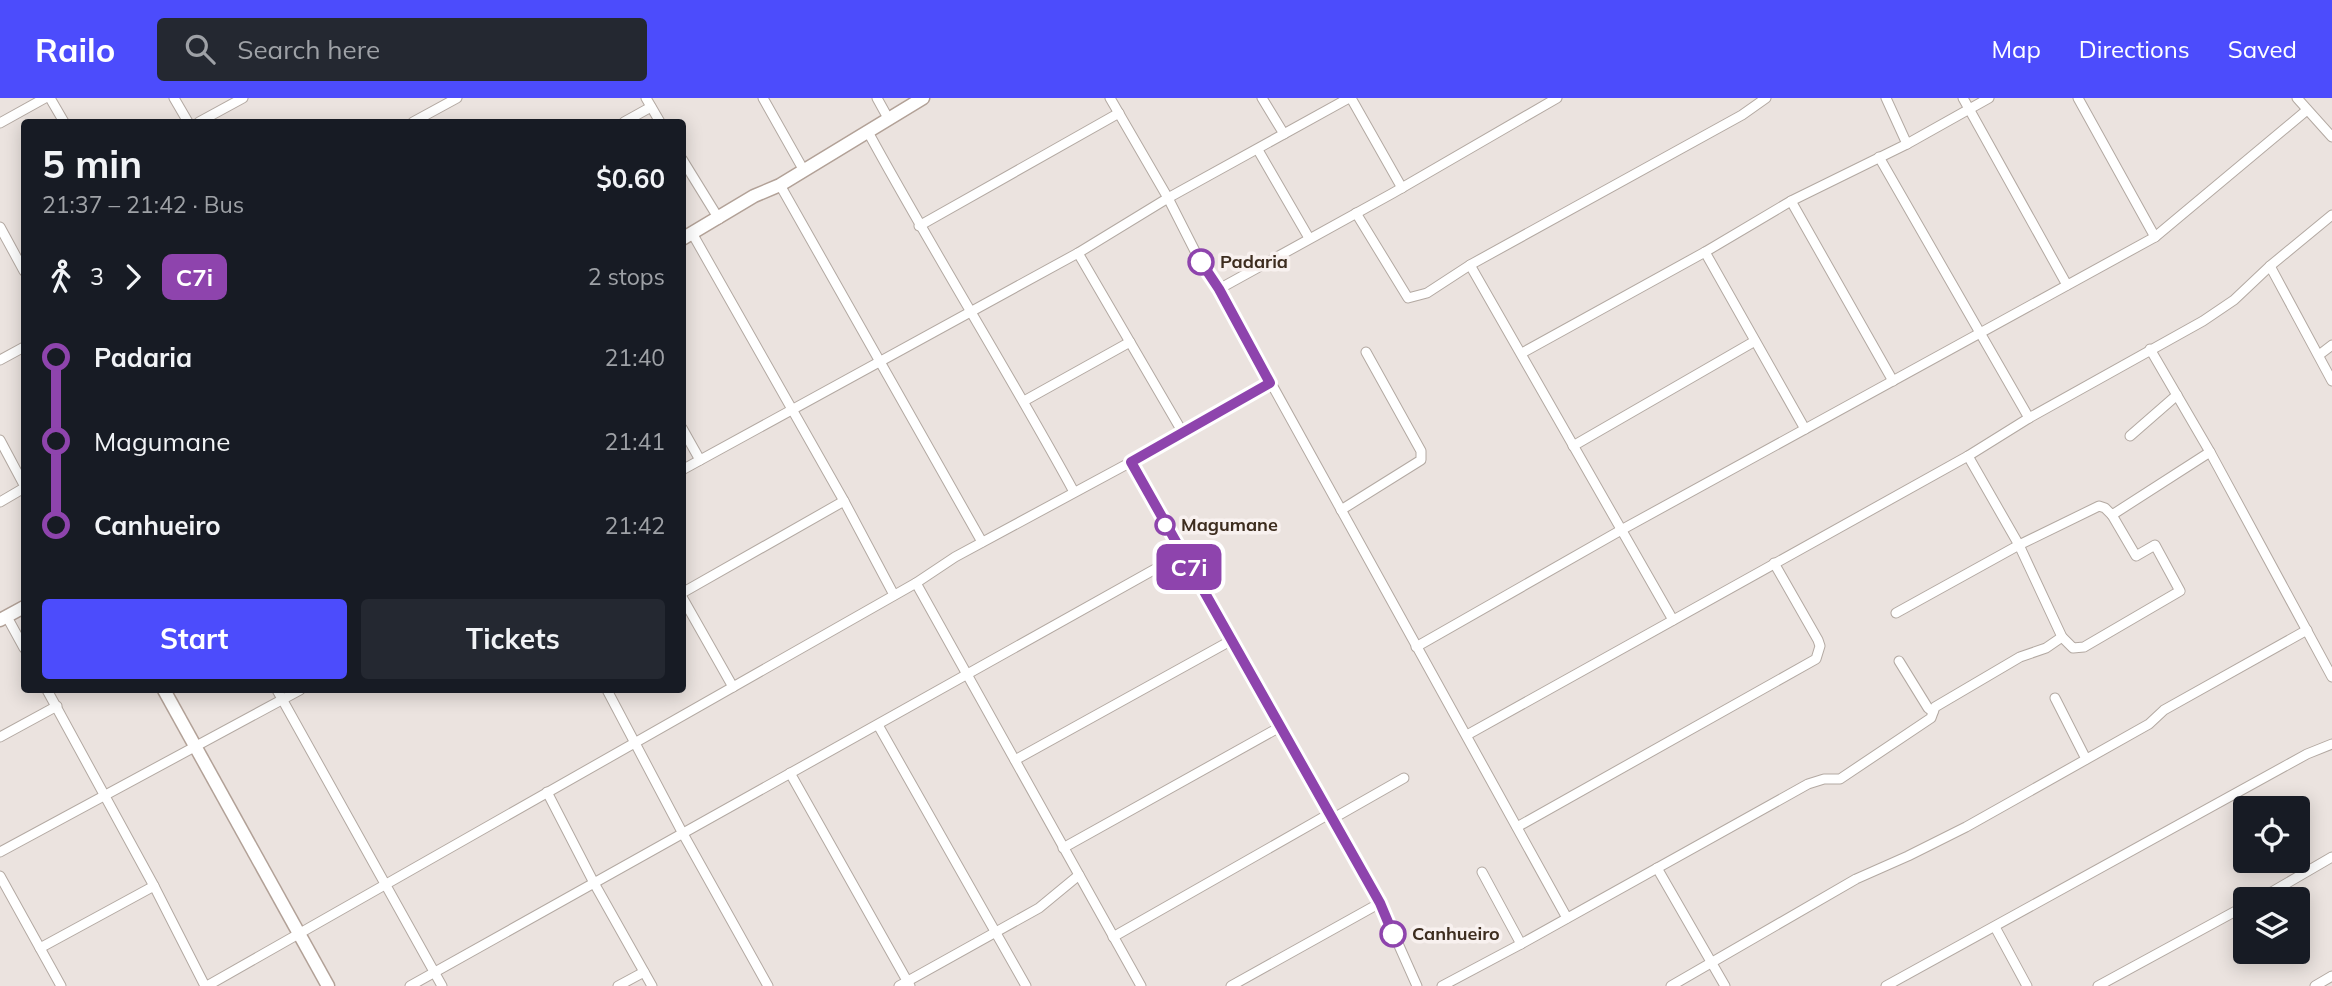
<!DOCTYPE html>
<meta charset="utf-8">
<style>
:root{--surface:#171b24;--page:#242831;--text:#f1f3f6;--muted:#9ea1a6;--accent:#4c4cfc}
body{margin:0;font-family:Mulish,sans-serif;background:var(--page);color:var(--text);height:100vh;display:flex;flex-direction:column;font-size:26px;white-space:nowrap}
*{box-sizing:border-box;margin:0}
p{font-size:23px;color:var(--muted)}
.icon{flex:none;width:38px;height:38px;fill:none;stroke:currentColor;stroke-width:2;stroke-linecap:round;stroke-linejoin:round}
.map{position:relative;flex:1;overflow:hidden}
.panel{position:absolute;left:21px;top:21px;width:665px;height:574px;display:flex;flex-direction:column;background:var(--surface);border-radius:7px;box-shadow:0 4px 18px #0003}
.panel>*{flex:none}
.badge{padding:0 14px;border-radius:10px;font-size:24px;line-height:46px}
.fabs{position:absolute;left:2233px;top:698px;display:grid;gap:14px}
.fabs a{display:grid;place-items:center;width:77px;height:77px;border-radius:7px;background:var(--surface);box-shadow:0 4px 18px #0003;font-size:35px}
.map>.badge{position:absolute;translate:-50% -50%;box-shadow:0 0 0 4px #fff}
.legs{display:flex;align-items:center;gap:10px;height:77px;padding:0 21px;font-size:23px}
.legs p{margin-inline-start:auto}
.overview{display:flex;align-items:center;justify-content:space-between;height:119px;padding:0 21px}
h1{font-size:38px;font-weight:700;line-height:52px}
.action{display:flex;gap:14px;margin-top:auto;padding:14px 21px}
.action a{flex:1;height:80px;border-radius:7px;background:var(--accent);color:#fff;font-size:28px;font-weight:700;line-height:80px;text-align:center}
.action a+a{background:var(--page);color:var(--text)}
ul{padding:0 21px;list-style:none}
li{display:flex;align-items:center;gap:24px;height:84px;font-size:26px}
li i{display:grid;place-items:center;width:10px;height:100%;margin:0 9px;background:currentColor}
li i::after{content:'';width:18px;height:18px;margin:-9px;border:5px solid;border-radius:50%;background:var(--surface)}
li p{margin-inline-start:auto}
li:first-child i{background:linear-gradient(#0000 50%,currentColor 0)}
li:last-child i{background:linear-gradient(currentColor 50%,#0000 0)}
header{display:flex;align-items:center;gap:42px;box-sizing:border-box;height:98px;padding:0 35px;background:var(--accent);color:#fff}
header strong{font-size:33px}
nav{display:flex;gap:38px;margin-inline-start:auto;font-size:24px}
.search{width:490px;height:63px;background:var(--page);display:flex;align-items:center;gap:18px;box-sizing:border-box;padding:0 24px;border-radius:7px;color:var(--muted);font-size:26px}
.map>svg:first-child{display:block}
</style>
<header>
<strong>Railo</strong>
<div class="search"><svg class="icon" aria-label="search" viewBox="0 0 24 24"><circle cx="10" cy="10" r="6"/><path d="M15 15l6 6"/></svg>Search here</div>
<nav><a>Map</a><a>Directions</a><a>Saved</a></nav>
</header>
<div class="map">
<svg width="2332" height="888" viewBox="0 0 2332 888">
<rect width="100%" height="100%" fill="#ebe3df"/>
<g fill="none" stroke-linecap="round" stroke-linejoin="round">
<defs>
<g id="street">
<path d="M50 0 64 24"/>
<path d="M174 0 188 24"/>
<path d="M646 0 660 24"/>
<path d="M763 0 803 71"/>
<path d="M877 0 888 20"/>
<path d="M1110 0 1168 100 1198 159 1219 191 1567 820"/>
<path d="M1262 0 1284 36"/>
<path d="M1351 0 1402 90"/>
<path d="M1963 0 2067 187"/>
<path d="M2078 0 2155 139"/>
<path d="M2297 0 2332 39"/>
<path d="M199 24 243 0"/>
<path d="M413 24 457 0"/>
<path d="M624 24 651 9"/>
<path d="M0 25 45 0"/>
<path d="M868 34C934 155 1008 273 1074 394"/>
<path d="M1907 46 1989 0"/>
<path d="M1258 52 1309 140"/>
<path d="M1879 59 2029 320"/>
<path d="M682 61 719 121"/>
<path d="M780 87 982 444"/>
<path d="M1791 103 1893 283"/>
<path d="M1356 115 1408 200 1427 195 1470 167 1742 17 1766 0"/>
<path d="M919 128 1119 15"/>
<path d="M0 129 24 173"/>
<path d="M692 135 844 403 894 497"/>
<path d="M1705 154 1805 331"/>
<path d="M1078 155 1183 335"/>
<path d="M1470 167 1673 522"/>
<path d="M2270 168 2332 283"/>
<path d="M1219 191 1393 95 1557 0"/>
<path d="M2150 251 2210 354 2332 579"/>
<path d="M1522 255 1705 154 1791 103 1907 46 1886 0"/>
<path d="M2319 257 2332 247"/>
<path d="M0 262 24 249"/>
<path d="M1024 303 1130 244"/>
<path d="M682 330 700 362"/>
<path d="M2130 338 2177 297"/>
<path d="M0 342 24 387"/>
<path d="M1573 348 1755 243"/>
<path d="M1968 358 2019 447 2062 539 2073 550 2084 549 2180 493 2155 447 2136 458 2112 417"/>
<path d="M1131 364 1169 434 1380 805 1417 888"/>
<path d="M682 372 1078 155 1168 100 1349 0"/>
<path d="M0 404 24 390"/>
<path d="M1341 412 1421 362V353L1366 254"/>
<path d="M916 485 1141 888"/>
<path d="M682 495 844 403"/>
<path d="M682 499 733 589"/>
<path d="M1896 515 2019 447 2099 408 2105 410 2112 417 2210 354"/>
<path d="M7 519 24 550"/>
<path d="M1416 549 1623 431 2155 139 2307 12"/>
<path d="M1899 563 1928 610 1933 614"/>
<path d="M47 592 154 788 205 888"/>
<path d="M277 592 442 888"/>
<path d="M607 592 682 734 768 888"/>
<path d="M2055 600 2086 661"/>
<path d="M878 627 1026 888"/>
<path d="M1467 637 1968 358 2029 320 2203 223 2234 202 2270 168 2332 117"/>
<path d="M0 639 57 608"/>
<path d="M1015 662 1232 542"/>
<path d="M790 675 910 888"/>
<path d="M547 694 594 785 652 888"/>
<path d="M1332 721 1404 680"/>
<path d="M1517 729 1816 561 1820 548 1818 542 1774 465"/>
<path d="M1063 750 1280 629"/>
<path d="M0 754 300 592"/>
<path d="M1657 770 1725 888"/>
<path d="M1482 774 1521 846"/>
<path d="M0 778 61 888"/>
<path d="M2258 802 2332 759"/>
<path d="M1995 829 2027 888"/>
<path d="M1113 839 1329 716"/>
<path d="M40 850 154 788"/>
<path d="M207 888 916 485 955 459 1131 364 1270 285"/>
<path d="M410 888 1182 456"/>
<path d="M618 888 644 874"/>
<path d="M899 888 1039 810 1079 777"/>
<path d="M1231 888 1380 805"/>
<path d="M1442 888 1521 846 1808 686 1824 681H1840L1931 620 1935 609 2020 559 2046 550 2062 539"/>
<path d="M1671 888 1856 781 1908 758 1966 729 2149 626 2164 612 2307 532"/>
<path d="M1886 888 2307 656 2332 646"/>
<path d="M2098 888 2245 808"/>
<path d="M2315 888 2332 878"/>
</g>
<g id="secondary">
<path d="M682 141 754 98 780 87 923 0"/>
<path d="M0 522 24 509"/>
<path d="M164 592 328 888"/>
</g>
</defs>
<!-- street casing -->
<use href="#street" stroke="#b3a9a2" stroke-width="11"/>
<!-- secondary casing -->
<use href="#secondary" stroke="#b2a197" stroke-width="15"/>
<!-- street -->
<use href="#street" stroke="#fff" stroke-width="9"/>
<!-- secondary -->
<use href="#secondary" stroke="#fff" stroke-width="12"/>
</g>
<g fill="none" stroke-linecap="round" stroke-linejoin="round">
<defs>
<path id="line-1" d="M1201 164 1219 191 1270 285 1131 364 1380 805 1393 836"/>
</defs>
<!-- line-1 casing -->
<use href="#line-1" stroke="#fff" stroke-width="16"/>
<!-- line-1 -->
<use href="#line-1" stroke="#8e44ad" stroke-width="10"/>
</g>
<!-- markers -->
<g fill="#fff" stroke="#8e44ad" stroke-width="3.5">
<circle cx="1201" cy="164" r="12"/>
<circle cx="1165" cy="427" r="9"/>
<circle cx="1393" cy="836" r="12"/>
</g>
<g text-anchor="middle" stroke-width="7" stroke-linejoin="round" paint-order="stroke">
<!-- stop labels -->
<g font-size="18" font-weight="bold" fill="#3d2d1f" stroke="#f8f1ef" text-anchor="start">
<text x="1220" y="170">Padaria</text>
<text x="1181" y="433">Magumane</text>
<text x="1412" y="842">Canhueiro</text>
</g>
</g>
</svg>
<div class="fabs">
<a><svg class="icon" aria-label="locate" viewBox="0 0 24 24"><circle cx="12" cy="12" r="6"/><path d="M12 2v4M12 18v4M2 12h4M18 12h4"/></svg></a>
<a><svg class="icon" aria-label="layers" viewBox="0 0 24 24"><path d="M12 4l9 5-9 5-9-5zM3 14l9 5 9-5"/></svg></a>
</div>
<b class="badge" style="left:1189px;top:469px;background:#8e44ad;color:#fff">C7i</b>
<section class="panel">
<div class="overview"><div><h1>5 min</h1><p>21:37 – 21:42 · Bus</p></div><b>$0.60</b></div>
<div class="legs"><svg class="icon" aria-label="walk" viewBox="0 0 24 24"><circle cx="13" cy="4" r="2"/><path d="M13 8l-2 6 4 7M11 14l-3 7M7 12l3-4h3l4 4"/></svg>3<svg class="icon" aria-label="forward" viewBox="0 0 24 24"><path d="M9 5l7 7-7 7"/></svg><b class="badge" style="background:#8e44ad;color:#fff">C7i</b><p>2 stops</p></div>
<ul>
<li><i style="color:#8e44ad"></i><b>Padaria</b><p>21:40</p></li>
<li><i style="color:#8e44ad"></i><span>Magumane</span><p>21:41</p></li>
<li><i style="color:#8e44ad"></i><b>Canhueiro</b><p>21:42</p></li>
</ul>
<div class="action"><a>Start</a><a>Tickets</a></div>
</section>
</div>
